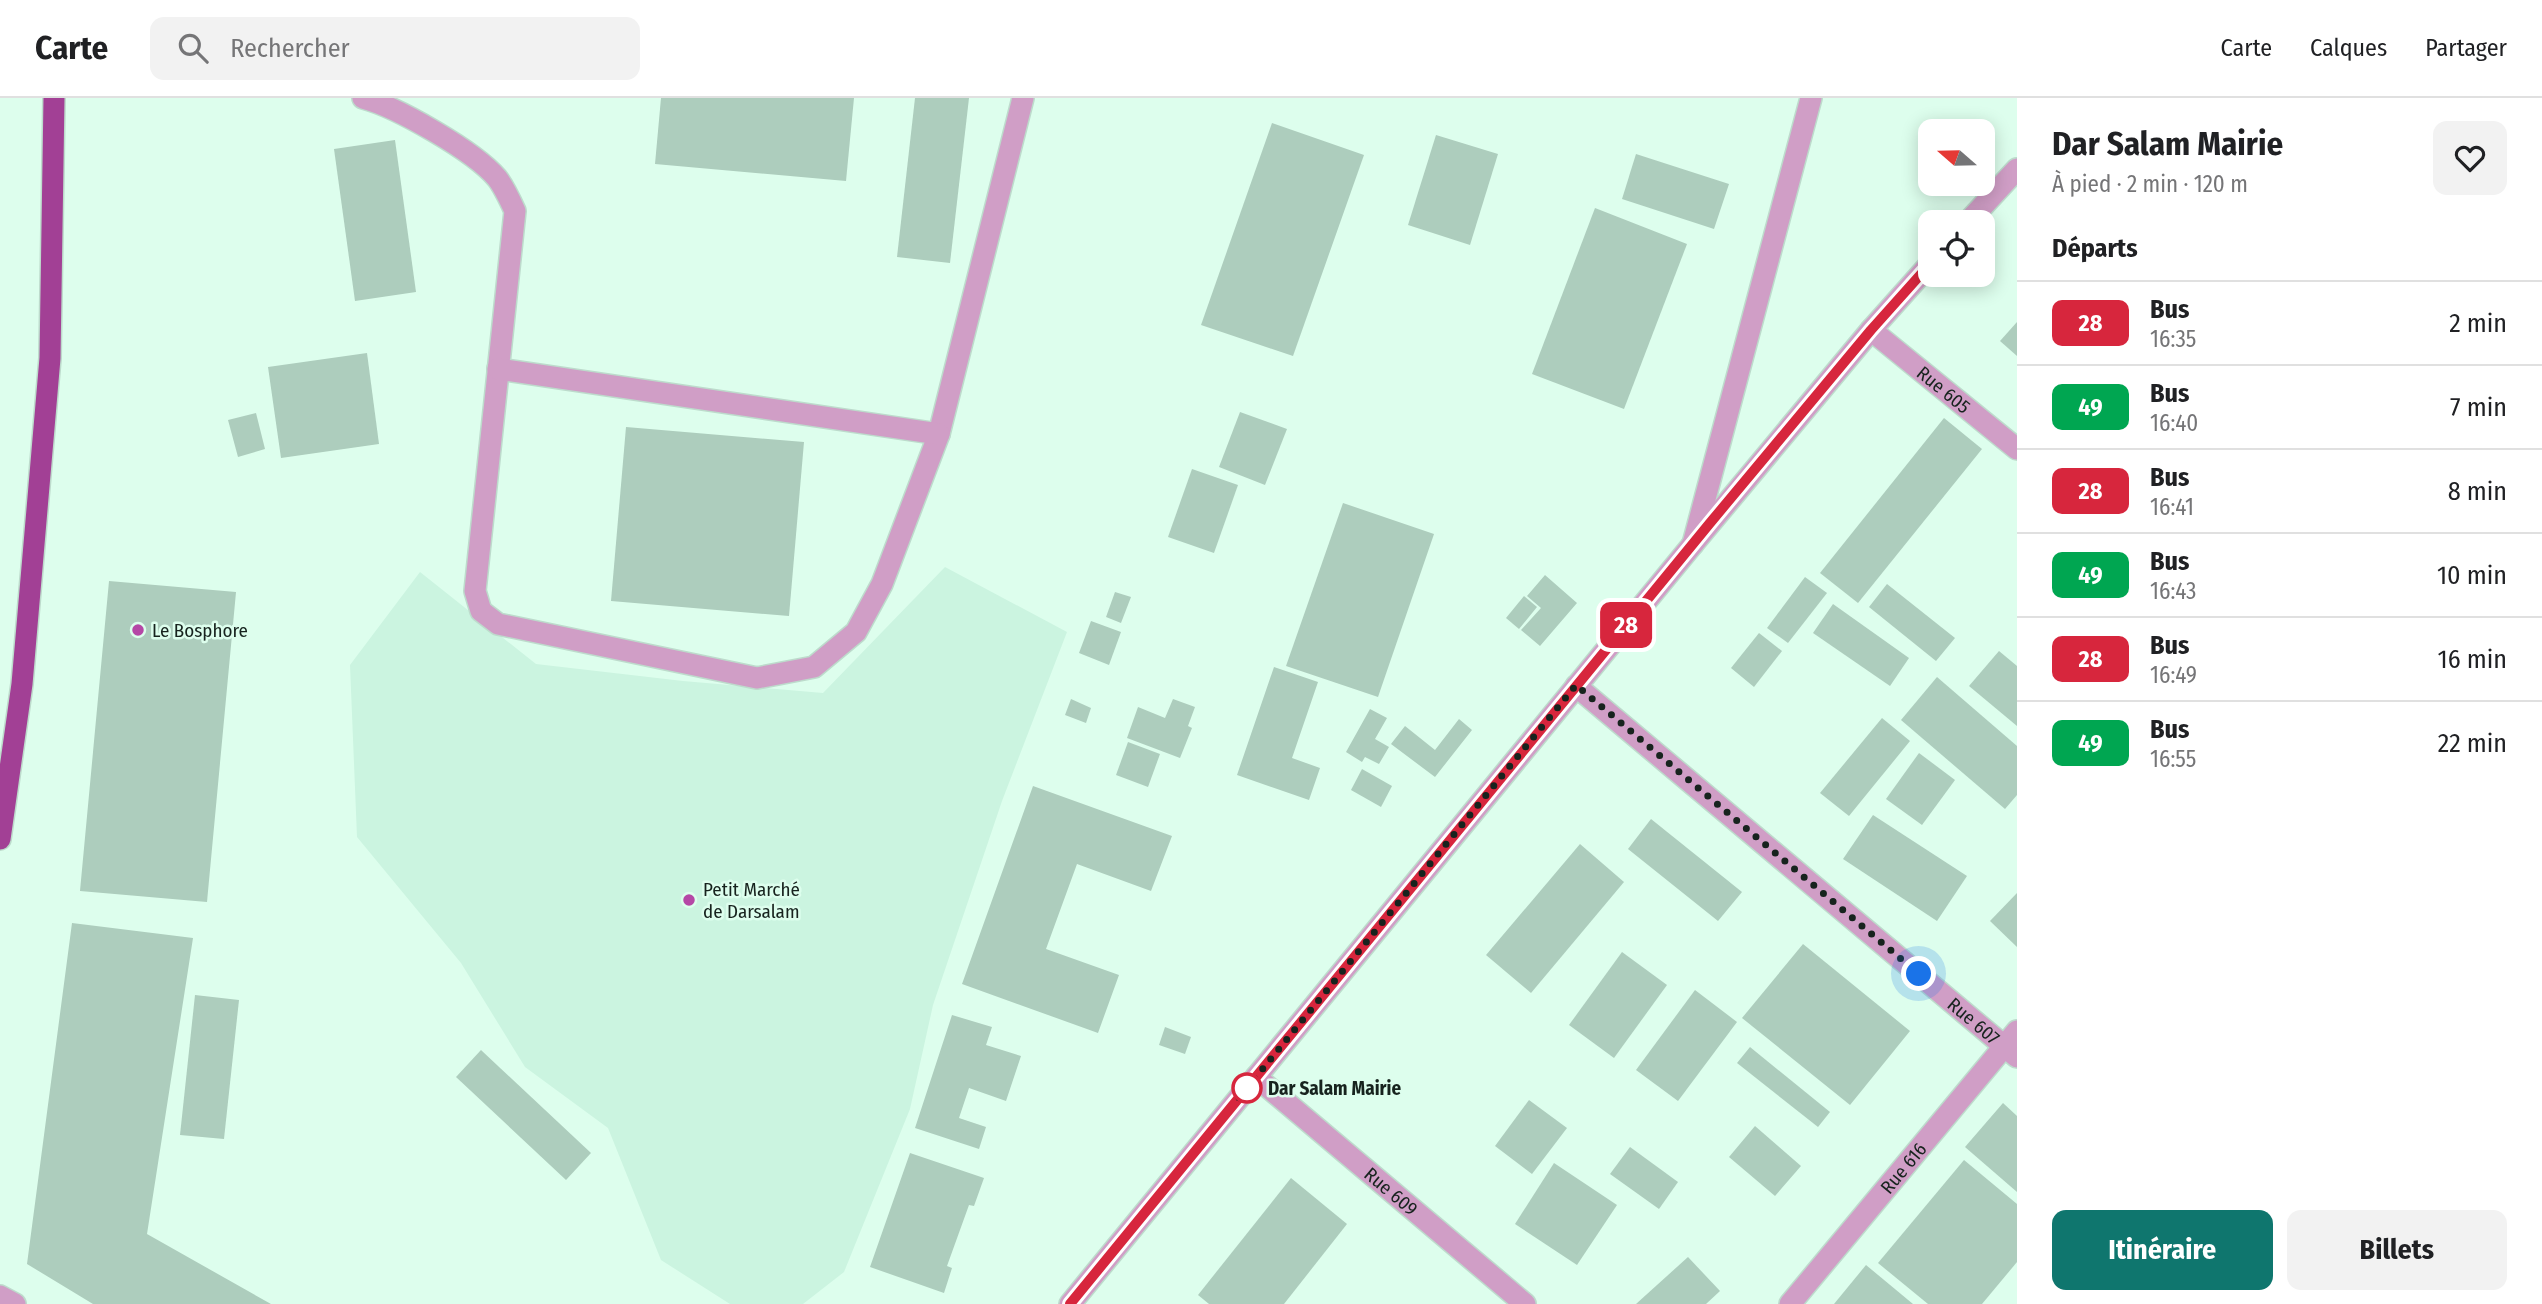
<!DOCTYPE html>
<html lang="fr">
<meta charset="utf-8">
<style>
:root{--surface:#fff;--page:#f2f2f2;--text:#202124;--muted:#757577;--line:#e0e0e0;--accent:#0f766e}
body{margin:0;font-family:"Fira Sans Condensed",sans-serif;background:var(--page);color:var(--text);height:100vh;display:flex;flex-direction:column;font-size:26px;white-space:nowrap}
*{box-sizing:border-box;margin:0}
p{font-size:23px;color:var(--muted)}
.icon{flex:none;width:38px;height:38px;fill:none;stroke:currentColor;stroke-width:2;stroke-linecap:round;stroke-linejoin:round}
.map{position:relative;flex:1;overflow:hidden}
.side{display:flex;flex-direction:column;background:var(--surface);width:525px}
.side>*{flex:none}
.badge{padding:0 14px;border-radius:10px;font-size:24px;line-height:46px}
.needle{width:46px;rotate:290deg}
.buttons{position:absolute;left:1918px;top:21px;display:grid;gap:14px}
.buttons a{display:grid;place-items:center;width:77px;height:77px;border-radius:14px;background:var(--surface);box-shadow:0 4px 18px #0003;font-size:35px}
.you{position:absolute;width:35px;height:35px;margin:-18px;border:5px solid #fff;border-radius:50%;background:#1a73e8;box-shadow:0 0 0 10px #1a73e833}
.map>.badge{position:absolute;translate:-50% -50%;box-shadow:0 0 0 4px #fff}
h2{padding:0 35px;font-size:26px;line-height:63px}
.round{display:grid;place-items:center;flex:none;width:74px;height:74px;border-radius:14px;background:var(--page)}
.headline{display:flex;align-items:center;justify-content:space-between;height:119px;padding:0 35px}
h1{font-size:33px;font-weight:700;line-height:52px}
.action{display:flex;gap:14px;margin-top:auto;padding:14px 35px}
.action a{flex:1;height:80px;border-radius:14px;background:var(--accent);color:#fff;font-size:28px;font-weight:700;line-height:80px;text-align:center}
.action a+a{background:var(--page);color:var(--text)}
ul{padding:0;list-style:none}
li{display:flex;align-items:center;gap:21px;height:84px;padding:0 35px;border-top:2px solid var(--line)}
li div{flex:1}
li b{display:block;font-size:26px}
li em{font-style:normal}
li .badge{min-width:77px;font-weight:700;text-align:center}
header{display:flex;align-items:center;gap:42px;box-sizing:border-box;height:98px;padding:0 35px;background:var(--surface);border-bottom:2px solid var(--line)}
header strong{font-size:33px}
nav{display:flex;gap:38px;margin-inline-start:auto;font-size:24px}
.search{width:490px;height:63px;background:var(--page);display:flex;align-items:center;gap:18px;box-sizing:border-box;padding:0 24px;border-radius:14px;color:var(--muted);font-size:26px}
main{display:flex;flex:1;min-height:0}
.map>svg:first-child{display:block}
</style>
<header>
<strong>Carte</strong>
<div class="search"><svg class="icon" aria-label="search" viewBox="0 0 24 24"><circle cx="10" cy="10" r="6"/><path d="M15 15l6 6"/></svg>Rechercher</div>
<nav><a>Carte</a><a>Calques</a><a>Partager</a></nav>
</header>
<main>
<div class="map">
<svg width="2017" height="1206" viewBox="0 0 2017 1206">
<rect width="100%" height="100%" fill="#ddfeed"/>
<!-- built -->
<path fill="#cbf4e0" d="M945 469 1067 534 1002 703 933 907 910 1011 844 1174 803 1206H730L661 1162 608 1030 525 969 461 865 357 739 350 567 420 474 536 566 683 583 823 595Z"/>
<!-- building -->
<g fill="#adcdbd">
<path d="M661 0H854L846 83 655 66Z"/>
<path d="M915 0H969L950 165 897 159Z"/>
<path d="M1272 25 1364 57 1293 258 1201 227Z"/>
<path d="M1436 37 1498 56 1470 147 1408 127Z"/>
<path d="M395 42 416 194 355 203 334 51Z"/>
<path d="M1636 56 1729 86 1714 131 1622 101Z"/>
<path d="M1595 110 1687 146 1624 311 1532 276Z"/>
<path d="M2017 224V258L2000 243Z"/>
<path d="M367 255 379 346 281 360 268 269Z"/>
<path d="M1240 314 1287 331 1265 387 1219 369Z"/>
<path d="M256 315 265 351 238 359 228 322Z"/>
<path d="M1944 320 1982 351 1858 505 1820 475Z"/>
<path d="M626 329 804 344 789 518 611 503Z"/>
<path d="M1192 371 1238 387 1214 455 1168 439Z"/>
<path d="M1343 405 1434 436 1378 599 1286 568Z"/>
<path d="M1545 477 1577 505 1540 548 1521 532 1541 510 1527 498Z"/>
<path d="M1805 479 1827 495 1788 545 1767 530Z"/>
<path d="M109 483 236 494 207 804 80 793Z"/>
<path d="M1887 486 1955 540 1936 563 1869 509Z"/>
<path d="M1115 494 1131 499 1121 525 1106 519Z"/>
<path d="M1524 498 1537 509 1519 531 1506 520Z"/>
<path d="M1833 506 1909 560 1890 588 1813 535Z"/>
<path d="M1091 523 1121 534 1109 567 1079 555Z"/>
<path d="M1759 535 1782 553 1754 589 1731 570Z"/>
<path d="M1999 553 2017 568V628L1969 588Z"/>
<path d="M1274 569 1318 584 1292 660 1320 670 1309 702 1237 677Z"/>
<path d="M1937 579 2017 648V697L2005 711 1901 622Z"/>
<path d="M1071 601 1091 610 1086 625 1065 617Z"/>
<path d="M1173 601 1195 609 1188 628 1192 630 1180 660 1127 640 1138 609 1165 620Z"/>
<path d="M1370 611 1387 620 1375 641 1389 649 1379 666 1365 659 1362 664 1346 654Z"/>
<path d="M1882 620 1910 643 1849 718 1820 695Z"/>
<path d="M1459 621 1472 632 1435 679 1391 646 1405 628 1435 652Z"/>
<path d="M1128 644 1160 656 1148 689 1116 677Z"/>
<path d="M1919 655 1955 682 1922 727 1886 701Z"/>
<path d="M1362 671 1392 688 1381 709 1351 692Z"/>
<path d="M1033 688 1172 738 1151 793 1077 766 1046 851 1119 877 1098 935 962 886Z"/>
<path d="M1873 717 1967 778 1937 823 1843 761Z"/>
<path d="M1651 721 1742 794 1718 823 1628 751Z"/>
<path d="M1580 746 1624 784 1531 895 1486 857Z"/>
<path d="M2017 795V849L1990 823Z"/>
<path d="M72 825 193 840 147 1136 271 1206H93L27 1166Z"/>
<path d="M1803 846 1910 933 1850 1007 1742 920Z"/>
<path d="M1622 854 1667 887 1614 960 1569 927Z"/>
<path d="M1695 892 1737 924 1678 1003 1636 972Z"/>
<path d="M195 897 239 902 224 1041 180 1037Z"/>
<path d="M952 917 992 929 986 947 1021 958 1006 1003 969 990 959 1020 986 1029 979 1051 915 1030Z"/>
<path d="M1165 929 1191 939 1185 956 1159 947Z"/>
<path d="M1750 949 1830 1014 1818 1029 1737 965Z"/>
<path d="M481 952 591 1055 566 1082 456 979Z"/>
<path d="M1529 1002 1567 1030 1532 1076 1495 1048Z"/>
<path d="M2003 1005 2017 1018V1094L1965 1049Z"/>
<path d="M1755 1028 1801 1068 1775 1098 1729 1059Z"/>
<path d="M1630 1049 1678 1084 1659 1111 1610 1076Z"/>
<path d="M910 1055 984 1080 974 1108 969 1107 947 1168 952 1170 944 1195 870 1169Z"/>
<path d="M1964 1062 2017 1106V1164L1982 1206H1928L1878 1165Z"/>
<path d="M1554 1065 1617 1107 1577 1167 1515 1126Z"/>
<path d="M1291 1080 1347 1126 1284 1206H1209L1198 1197Z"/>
<path d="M1688 1159 1720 1193 1706 1206H1636Z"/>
<path d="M1866 1167 1913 1206H1834Z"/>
</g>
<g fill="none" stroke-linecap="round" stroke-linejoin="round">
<defs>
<g id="minor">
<path d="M363 0C397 9 474 53 497 80 504 89 510 102 515 113L475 493 481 513 498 526 757 580 814 569 856 534 882 486 939 336 1023 0"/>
<path id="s1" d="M1871 232 2017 351"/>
<path d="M498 271 939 336"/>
<path d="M1693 446 1811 0"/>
<path id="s2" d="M1576 588 2017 959"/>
<path id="s3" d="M1256 979 1525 1206"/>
<path d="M0 1198 15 1206"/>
<path id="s4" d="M1790 1206 2017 933"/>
</g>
<g id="tertiary">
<path d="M1968 124 2017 71"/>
<path d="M1070 1206 1693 446 1871 232 1930 166"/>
</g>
<path id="trunk" d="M0 741 22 586 50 260 54 0"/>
</defs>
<!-- minor casing -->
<use href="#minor" stroke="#bddbcc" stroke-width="24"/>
<!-- tertiary casing -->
<use href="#tertiary" stroke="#bddbcc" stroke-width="24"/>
<!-- trunk casing -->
<use href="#trunk" stroke="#bddbcc" stroke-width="24"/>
<!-- minor -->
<use href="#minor" stroke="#d09ec6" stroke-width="21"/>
<!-- tertiary -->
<use href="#tertiary" stroke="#d09ec6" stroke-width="21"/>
<!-- trunk -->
<use href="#trunk" stroke="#a24095" stroke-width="21"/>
</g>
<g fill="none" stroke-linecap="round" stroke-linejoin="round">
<defs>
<path id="line" d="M1070 1206 1710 425 1871 232 1930 166"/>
</defs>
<!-- line casing -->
<use href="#line" stroke="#fff" stroke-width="16"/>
<!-- line -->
<use href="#line" stroke="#d7263d" stroke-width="10"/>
<!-- walk -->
<path stroke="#17231e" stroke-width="7" stroke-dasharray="0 12.6" d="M1247 990 1239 1000 1576 587 1919 876"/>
</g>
<!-- markers -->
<g fill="#b547a6" stroke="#ddfeed" stroke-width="2.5">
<circle cx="138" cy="532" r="7"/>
<circle cx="689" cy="802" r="7"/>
</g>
<circle fill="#fff" stroke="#d7263d" stroke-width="3.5" cx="1247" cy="990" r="14"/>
<g text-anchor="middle" stroke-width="5" stroke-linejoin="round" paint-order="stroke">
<!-- street labels -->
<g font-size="19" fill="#17231e" stroke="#ddfeed">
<text dy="7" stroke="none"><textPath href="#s1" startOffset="94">Rue 605</textPath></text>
<text dy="7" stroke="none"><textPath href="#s2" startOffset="520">Rue 607</textPath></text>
<text dy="7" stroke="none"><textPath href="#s4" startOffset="177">Rue 616</textPath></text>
<text dy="7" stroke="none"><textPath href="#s3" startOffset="177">Rue 609</textPath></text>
</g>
<!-- poi labels -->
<g font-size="19" fill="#17231e" stroke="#ddfeed" text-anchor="start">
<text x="152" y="539">Le Bosphore</text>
<text x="703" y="798">Petit Marché<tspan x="703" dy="22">de Darsalam</tspan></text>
</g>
<!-- stop labels -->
<g font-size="19" font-weight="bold" fill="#17231e" stroke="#ddfeed" text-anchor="start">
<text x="1268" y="997">Dar Salam Mairie</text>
</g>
</g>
</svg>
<div class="buttons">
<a><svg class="needle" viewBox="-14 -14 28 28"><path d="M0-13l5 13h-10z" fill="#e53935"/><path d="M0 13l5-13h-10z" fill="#757577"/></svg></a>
<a><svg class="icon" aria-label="locate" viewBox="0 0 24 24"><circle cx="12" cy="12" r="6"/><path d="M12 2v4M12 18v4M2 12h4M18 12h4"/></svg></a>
</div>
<div class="you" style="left:1919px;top:876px"></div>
<b class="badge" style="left:1626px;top:527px;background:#d7263d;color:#fff">28</b>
</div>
<section class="side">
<div class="headline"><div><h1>Dar Salam Mairie</h1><p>À pied · 2 min · 120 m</p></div><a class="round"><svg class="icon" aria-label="heart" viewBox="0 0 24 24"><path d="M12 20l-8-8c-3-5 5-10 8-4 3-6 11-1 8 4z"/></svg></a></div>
<h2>Départs</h2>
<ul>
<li><span class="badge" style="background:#d7263d;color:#fff">28</span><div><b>Bus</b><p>16:35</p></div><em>2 min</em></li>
<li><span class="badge" style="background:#00a651;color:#fff">49</span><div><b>Bus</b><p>16:40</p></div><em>7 min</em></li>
<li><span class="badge" style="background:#d7263d;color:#fff">28</span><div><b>Bus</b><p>16:41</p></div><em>8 min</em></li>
<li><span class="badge" style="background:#00a651;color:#fff">49</span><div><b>Bus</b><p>16:43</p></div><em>10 min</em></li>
<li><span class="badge" style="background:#d7263d;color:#fff">28</span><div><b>Bus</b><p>16:49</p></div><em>16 min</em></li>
<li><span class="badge" style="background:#00a651;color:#fff">49</span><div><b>Bus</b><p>16:55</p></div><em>22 min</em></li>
</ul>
<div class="action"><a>Itinéraire</a><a>Billets</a></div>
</section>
</main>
